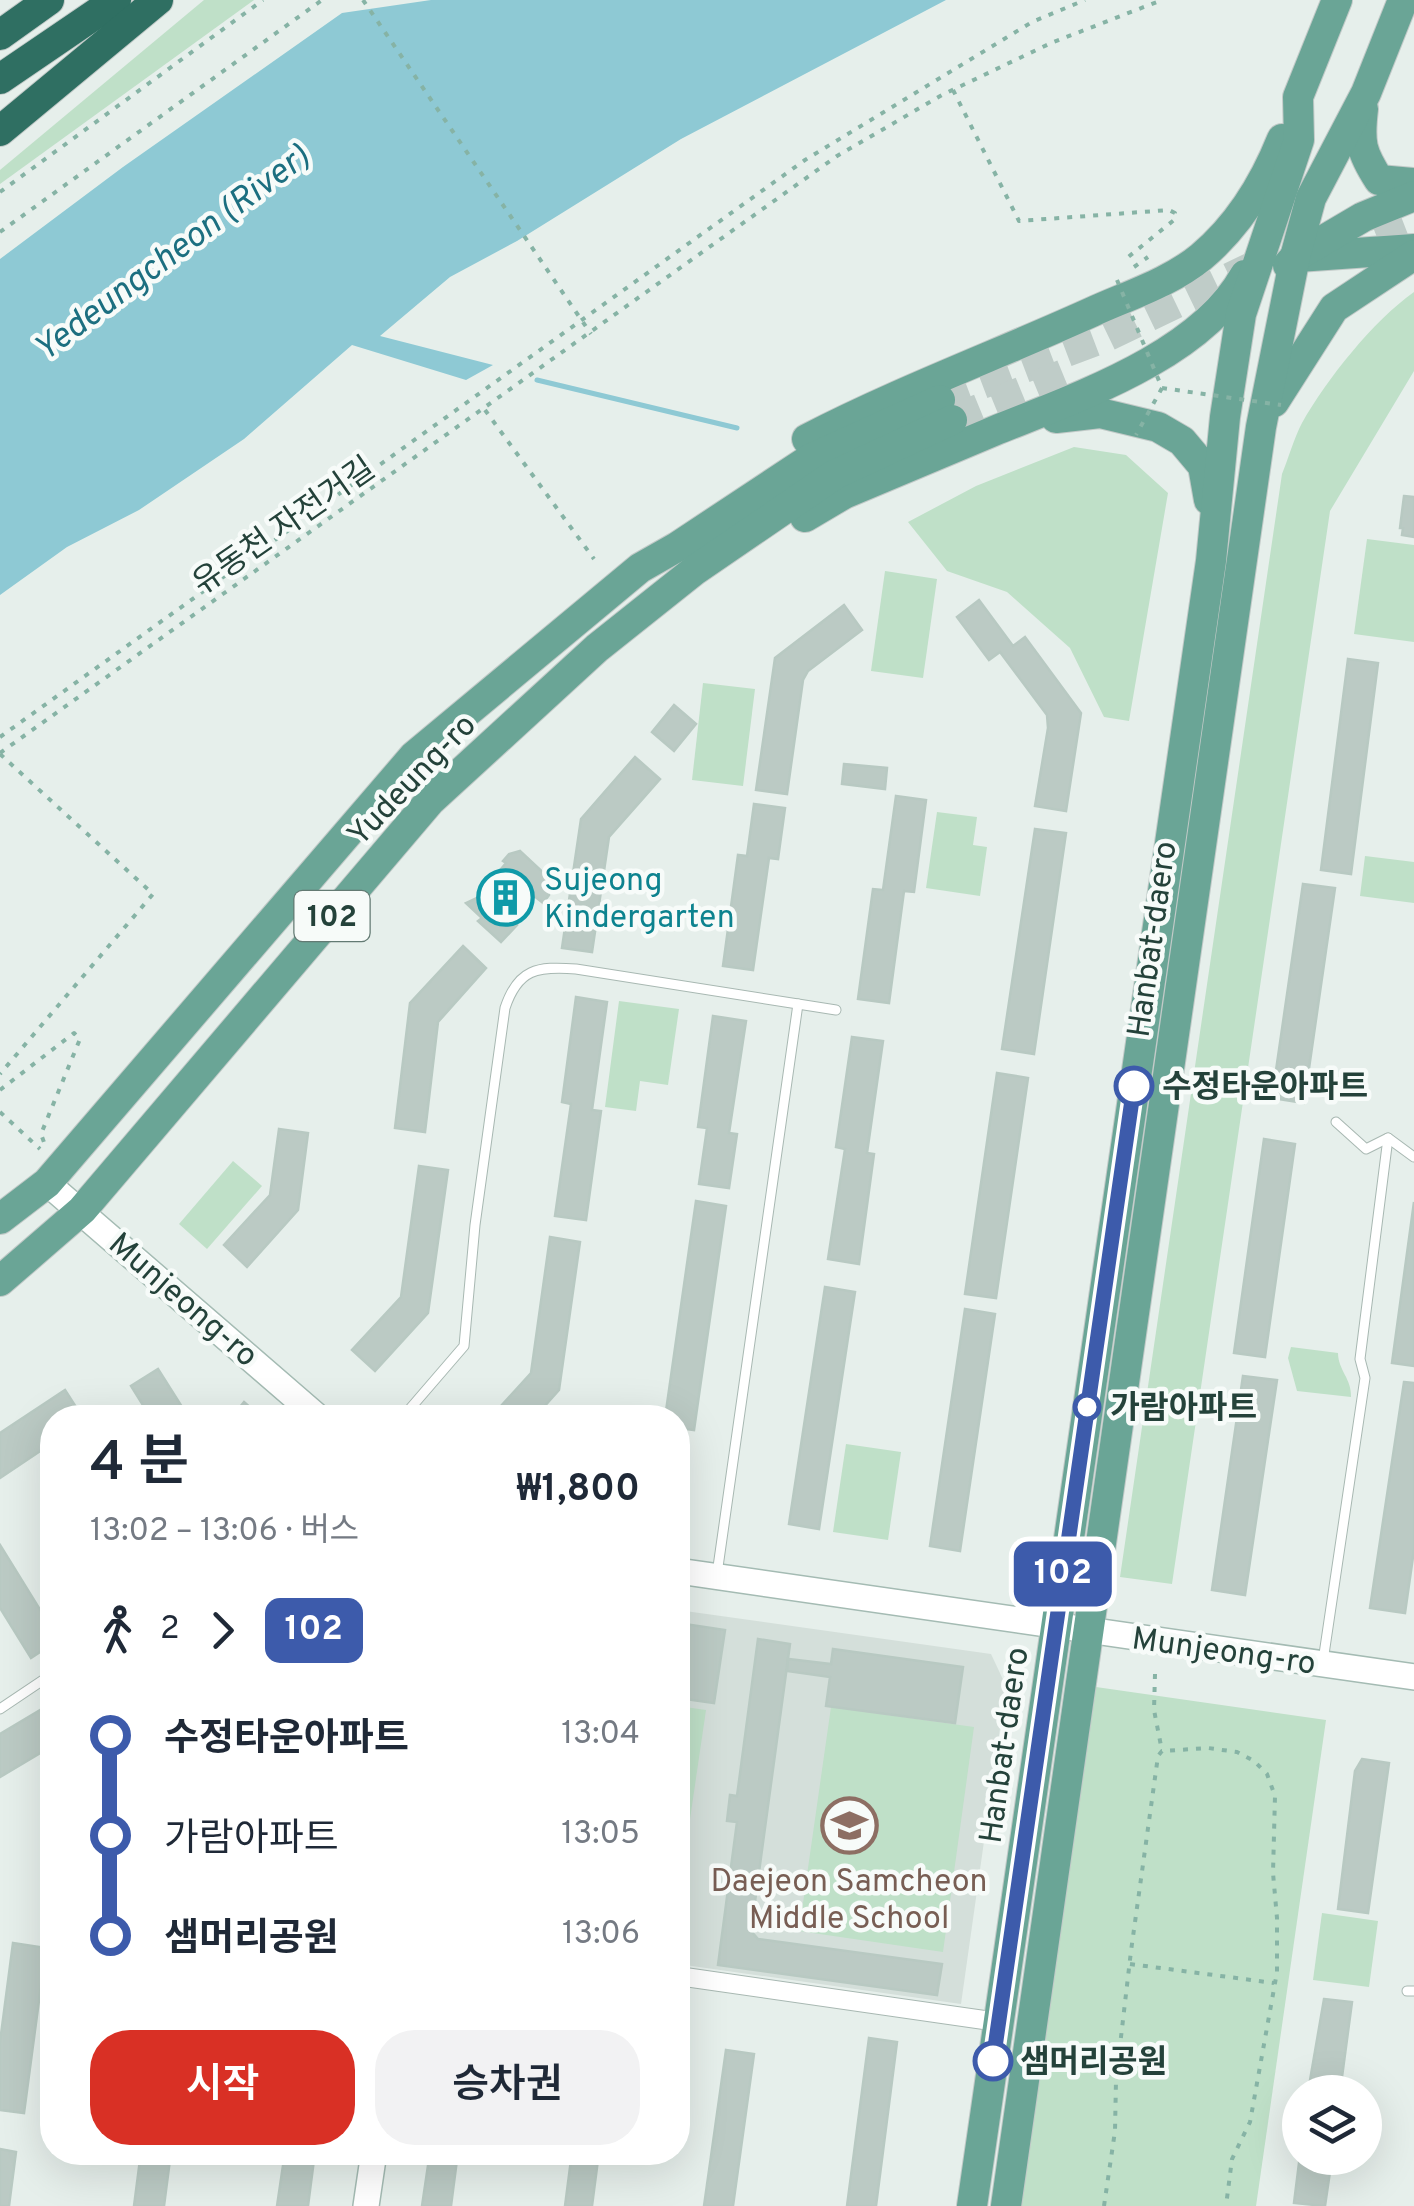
<!DOCTYPE html>
<html lang="ko">
<meta charset="utf-8">
<style>
:root{--surface:#fff;--page:#f2f2f3;--text:#1f2937;--muted:#747a83;--accent:#d93025}
body{margin:0;font-family:Overpass,"Noto Sans KR",sans-serif;background:var(--page);color:var(--text);height:100vh;display:flex;flex-direction:column;font-size:38px;white-space:nowrap}
*{box-sizing:border-box;margin:0}
p{font-size:32px;color:var(--muted)}
.icon{flex:none;width:55px;height:55px;fill:none;stroke:currentColor;stroke-width:2;stroke-linecap:round;stroke-linejoin:round}
.map{position:relative;flex:1;overflow:hidden}
.side{position:absolute;left:40px;top:1405px;width:650px;height:760px;display:flex;flex-direction:column;background:var(--surface);border-radius:40px;box-shadow:0 10px 40px #0002}
.side>*{flex:none}
.badge{padding:0 20px;border-radius:15px;font-size:35px;line-height:65px}
.controls{position:absolute;left:1282px;top:2075px;display:grid;gap:20px}
.controls a{display:grid;place-items:center;width:100px;height:100px;border-radius:50%;background:var(--surface);box-shadow:0 10px 40px #0002;font-size:50px}
.map>.badge{position:absolute;translate:-50% -50%;box-shadow:0 0 0 5px #fff}
.legs{display:flex;align-items:center;gap:15px;height:110px;padding:0 50px;font-size:32px}
.legs p{margin-inline-start:auto}
.headline{display:flex;align-items:center;justify-content:space-between;height:170px;padding:0 50px}
h1{font-size:55px;font-weight:600;line-height:75px}
.action{display:flex;gap:20px;margin-top:auto;padding:20px 50px}
.action a{flex:1;height:115px;border-radius:40px;background:var(--accent);color:#fff;font-size:40px;font-weight:600;line-height:115px;text-align:center}
.action a+a{background:var(--page);color:var(--text)}
ul{padding:0 50px;list-style:none}
li{display:flex;align-items:center;gap:35px;height:100px;font-size:38px}
li i{display:grid;place-items:center;width:15px;height:100%;margin:0 12px;background:currentColor}
li i::after{content:'';width:25px;height:25px;margin:-12px;border:8px solid;border-radius:50%;background:var(--surface)}
li p{margin-inline-start:auto}
li:first-child i{background:linear-gradient(#0000 50%,currentColor 0)}
li:last-child i{background:linear-gradient(currentColor 50%,#0000 0)}
.map>svg:first-child{display:block}
</style>
<div class="map">
<svg width="1414" height="2206" viewBox="0 0 1414 2206">
<rect width="100%" height="100%" fill="#e6efeb"/>
<!-- built -->
<path fill="#d4dfda" d="M678 1610 991 1654 1006 1686 961 2004 678 1964Z"/>
<!-- green -->
<g fill="#bfe0c8">
<path d="M204 0H254L0 184V170Z"/>
<path d="M1414 292V371L1330 511 1172 1584 1120 1577 1282 474C1289 457 1294 438 1302 423 1327 379 1373 321 1414 292Z"/>
<path d="M1074 447 1126 455 1168 493 1129 721 1104 717 1070 648 1007 592 947 571 908 522 976 486Z"/>
<path d="M1367 539 1414 545V642L1354 634Z"/>
<path d="M885 571 937 579 923 678 871 671Z"/>
<path d="M703 683 755 689 743 786 692 780Z"/>
<path d="M937 812 977 817 973 845 987 847 980 896 926 888Z"/>
<path d="M1365 856 1414 862V903L1360 896Z"/>
<path d="M619 1001 679 1009 668 1085 640 1081 636 1111 605 1107Z"/>
<path d="M233 1161 262 1186 207 1249 179 1224Z"/>
<path d="M1291 1347 1338 1353C1338 1370 1352 1379 1351 1397L1297 1391 1288 1358Z"/>
<path d="M846 1444 901 1452 888 1540 833 1532Z"/>
<path d="M1096 1687 1326 1720 1256 2206H1021Z"/>
<path d="M678 1706 706 1710 679 1894H678Z"/>
<path d="M831 1707 974 1727 943 1952 799 1931Z"/>
<path d="M1322 1913 1378 1921 1369 1987 1313 1980Z"/>
</g>
<!-- water -->
<path fill="#8ec9d4" d="M431 0H946L681 139 517 241 450 277 380 336 493 365 466 380 352 345 244 439 139 510 67 547 0 595V259L123 167 342 13Z"/>
<g fill="none" stroke-linecap="round" stroke-linejoin="round">
<!-- stream -->
<path stroke="#8ec9d4" stroke-width="5" d="M537 380 737 428"/>
</g>
<!-- building -->
<g fill="#bbcac4" stroke="#b8c9c2" stroke-width="2.5">
<path d="M1404 496 1414 497V537L1402 535 1403 528H1400Z"/>
<path d="M979 600 1013 646 1025 637 1081 713 1066 811 1035 806 1048 728 1047 715 1000 652 989 660 957 617Z"/>
<path d="M844 605 862 630 808 671 803 680 787 794 756 790 775 658Z"/>
<path d="M1348 659 1378 663 1351 874 1321 870Z"/>
<path d="M674 705 696 724 674 751 652 732Z"/>
<path d="M635 757 660 779 609 837 592 952 562 948 581 819Z"/>
<path d="M844 764 887 768 885 789 842 784Z"/>
<path d="M896 796 926 800 914 892 904 891 889 1003 858 999 873 889 883 890Z"/>
<path d="M754 804 785 808 778 859 769 858 753 970 723 966 738 855 747 856Z"/>
<path d="M1035 829 1066 833 1034 1054 1002 1049Z"/>
<path d="M520 851 548 877 549 895 543 903 533 895 526 906 511 919 517 925 501 942 478 921 482 918 466 903 477 898 506 863 503 861 509 854Z"/>
<path d="M1303 884 1335 888 1304 1103 1272 1098Z"/>
<path d="M463 946 486 968 438 1022 425 1132 395 1128 410 1003Z"/>
<path d="M576 997 607 1002 592 1110 601 1111 586 1220 555 1216 571 1104 562 1102Z"/>
<path d="M713 1016 746 1021 729 1133 737 1134 729 1188 699 1184 707 1128 698 1127Z"/>
<path d="M852 1037 883 1041 867 1153 874 1154 859 1264 828 1259 845 1149 836 1147Z"/>
<path d="M997 1073 1028 1078 996 1298 965 1294Z"/>
<path d="M279 1129 308 1133 298 1210 247 1267 224 1245 270 1195Z"/>
<path d="M1264 1139 1295 1144 1265 1357 1234 1353Z"/>
<path d="M419 1166 448 1170 428 1313 375 1371 352 1350 401 1297Z"/>
<path d="M696 1201 726 1206 694 1430 678 1428V1418H665Z"/>
<path d="M1414 1202V1366L1392 1363Z"/>
<path d="M550 1237 580 1242 559 1390 534 1418H490L531 1373Z"/>
<path d="M825 1287 855 1292 819 1529 789 1524Z"/>
<path d="M965 1309 995 1314 960 1551 930 1546Z"/>
<path d="M158 1369 189 1418H151L131 1386Z"/>
<path d="M1243 1376 1277 1380 1245 1595 1212 1590Z"/>
<path d="M1404 1382 1414 1383V1550L1405 1613 1370 1608Z"/>
<path d="M65 1390 83 1418H52V1443L0 1478V1433Z"/>
<path d="M244 1402 262 1418H231Z"/>
<path d="M0 1545 52 1629V1644L31 1658 0 1608Z"/>
<path d="M678 1623 725 1630 714 1703 678 1698Z"/>
<path d="M758 1639 790 1644 751 1931 758 1939 942 1964 937 1995 718 1965 737 1822 727 1821 730 1795 737 1796Z"/>
<path d="M833 1649 963 1667 955 1723 826 1706 830 1677 787 1671 788 1659 831 1664Z"/>
<path d="M52 1703V1746L0 1777V1734Z"/>
<path d="M1362 1759 1389 1763 1368 1913 1338 1909 1355 1771Z"/>
<path d="M13 1943 46 1948 24 2113 0 2110V2042Z"/>
<path d="M1324 1999 1352 2002 1340 2092H1308Z"/>
<path d="M869 2038 897 2042 876 2206H847Z"/>
<path d="M726 2050 754 2054 733 2206H704Z"/>
<path d="M0 2149 16 2152 9 2206H0Z"/>
<path d="M141 2152H171L164 2206H134Z"/>
<path d="M285 2152H315L308 2206H277Z"/>
<path d="M430 2152H458L451 2206H422Z"/>
<path d="M572 2152H599L592 2206H565Z"/>
<path d="M1300 2155 1332 2158 1325 2206 1294 2203Z"/>
</g>
<g fill="none" stroke-linecap="round" stroke-linejoin="round">
<!-- primary-tunnel -->
<g stroke="#bfccc8" stroke-width="30" stroke-dasharray="30 15" stroke-linecap="butt">
<path d="M1334 251 1414 220"/>
<path d="M940 400 1106 337 1258 264"/>
<path d="M952 420 1074 370"/>
</g>
<defs>
<g id="lane">
<path d="M1336 1122 1366 1149 1388 1138 1414 1157"/>
<path d="M402 1418 464 1346 475 1225 505 1008C518 969 537 966 576 969L798 1004"/>
<path d="M717 1574 798 1004 836 1010"/>
<path d="M1323 1661 1365 1378 1360 1359 1388 1138"/>
<path d="M0 1709 52 1674"/>
<path d="M1407 1991H1414"/>
</g>
<path id="street" d="M678 1976 998 2022"/>
<g id="secondary">
<path d="M47 1183 319 1418"/>
<path d="M678 1571 1414 1677"/>
<path d="M366 2206 374 2152"/>
</g>
<g id="primary">
<path d="M1363 109C1359 143 1361 152 1379 180L1414 183"/>
<path d="M1298 257 1414 249"/>
<path d="M1288 265 1295 257 1363 217 1414 196"/>
<path d="M1274 402 1334 308 1414 255"/>
<path d="M1056 418 1100 413 1158 427 1182 441 1203 466 1209 500"/>
<path d="M807 439C900 391 997 355 1092 312 1127 296 1171 282 1201 257 1239 225 1264 184 1282 139"/>
<path d="M805 517 844 494C894 473 944 452 994 431 1075 398 1201 356 1245 275"/>
<path d="M0 1219 47 1183 414 756 640 568 677 547 810 459 940 400"/>
<path d="M0 1281 82 1210 430 801 597 648 695 570 834 475 952 420"/>
<path d="M972 2206 1211 561 1225 417 1241 314 1299 140 1298 97 1337 0"/>
<path d="M1006 2206 1261 427 1295 257 1311 198 1366 93 1403 0"/>
</g>
<g id="highway">
<path d="M0 35 49 0"/>
<path d="M0 79 116 0"/>
<path d="M0 131 158 0"/>
</g>
</defs>
<!-- lane casing -->
<use href="#lane" stroke="#a8b8b2" stroke-width="11"/>
<!-- street casing -->
<use href="#street" stroke="#a8b8b2" stroke-width="20"/>
<!-- secondary casing -->
<use href="#secondary" stroke="#a4bbb3" stroke-width="28"/>
<!-- primary casing -->
<use href="#primary" stroke="#c2cac8" stroke-width="32"/>
<!-- highway casing -->
<use href="#highway" stroke="#c2cac8" stroke-width="32"/>
<!-- path -->
<g stroke="#86b3a5" stroke-width="4" stroke-dasharray="5 8" stroke-linecap="butt">
<path d="M363 0 591 334"/>
<path d="M953 90 1019 221 1169 210 1175 213 1174 220 1127 258 1128 263"/>
<path d="M0 192 263 0"/>
<path d="M0 232 322 0"/>
<path d="M1134 267 1148 257"/>
<path d="M485 410 594 559"/>
<path d="M0 737 805 160 1032 22 1085 0"/>
<path d="M0 753 837 156 942 95 1051 43 1162 0"/>
<path d="M0 754 153 894 0 1074"/>
<path d="M0 1090 74 1033 80 1039 41 1134 45 1145"/>
<path d="M0 1112 40 1149"/>
<path d="M1155 1674 1154 1710 1162 1751"/>
<path d="M1130 1964 1274 1983"/>
<path d="M1058 2066 1117 2075"/>
<path d="M1104 2206 1115 2131 1116 2080 1131 1951 1158 1756 1162 1751 1208 1748 1237 1752 1254 1761 1267 1774 1275 1796 1273 1873 1277 1918V1972L1250 2122 1232 2159 1226 2206"/>
</g>
<!-- lane -->
<use href="#lane" stroke="#fff" stroke-width="9"/>
<!-- street -->
<use href="#street" stroke="#fff" stroke-width="18"/>
<!-- secondary -->
<use href="#secondary" stroke="#fff" stroke-width="25"/>
<!-- primary -->
<use href="#primary" stroke="#6aa596" stroke-width="30"/>
<!-- highway -->
<use href="#highway" stroke="#2f6f62" stroke-width="30"/>
<!-- path-bridge -->
<g stroke="#86b3a5" stroke-width="4" stroke-dasharray="5 8" stroke-linecap="butt">
<path d="M1117 280 1162 388 1136 435"/>
<path d="M1162 388 1281 405"/>
</g>
</g>
<g fill="none" stroke-linecap="round" stroke-linejoin="round">
<defs>
<path id="line-1" d="M993 2061 1134 1086"/>
</defs>
<!-- line-1 casing -->
<use href="#line-1" stroke="#fff" stroke-width="22"/>
<!-- line-1 -->
<use href="#line-1" stroke="#3d5bab" stroke-width="15"/>
</g>
<!-- icons -->
<defs>
<symbol id="building-ring" viewBox="-11 -11 22 22"><circle r="9.5" fill="#f7fbf9" stroke="#0f9aa8" stroke-width="1.5"/><path d="M-4-6H4V6H1V3H-1V6H-4ZM-2.5-4.3h1.7v1.8h-1.7ZM.8-4.3h1.7v1.8H.8ZM-2.5-1h1.7V.8h-1.7ZM.8-1h1.7V.8H.8Z" fill="#0f9aa8"/></symbol>
<symbol id="school-ring" viewBox="-11 -11 22 22"><circle r="9.5" fill="#f7fbf9" stroke="#8d6e63" stroke-width="1.5"/><path d="M0-5L7-2L0 1L-7-2ZM-4 1L0 2.5L4 1V4Q0 6-4 4Z" fill="#8d6e63"/></symbol>
</defs>
<g fill-rule="evenodd">
<use href="#building-ring" x="474" y="866" width="63" height="63"/>
<use href="#school-ring" x="818" y="1794" width="63" height="63"/>
</g>
<!-- markers -->
<g fill="#fff" stroke="#3d5bab" stroke-width="5">
<circle cx="1134" cy="1086" r="18"/>
<circle cx="1087" cy="1407" r="12"/>
<circle cx="993" cy="2061" r="18"/>
</g>
<g text-anchor="middle" stroke-width="9" stroke-linejoin="round" paint-order="stroke">
<!-- shield labels -->
<rect fill="#f7fbf9" stroke="#637a73" stroke-width="2.5" x="294.5" y="891" width="75" height="50" rx="8"/>
<g font-size="30" font-weight="bold" fill="#24423a">
<text x="332" y="926">102</text>
</g>
<!-- street labels -->
<g font-size="32" fill="#24423a" stroke="#f7fbf9">
<text transform="translate(283 525) rotate(-35)" y="11">유동천 자전거길</text>
<text transform="translate(411 779) rotate(-46)" y="11">Yudeung-ro</text>
<text transform="translate(1151 939) rotate(-82)" y="11">Hanbat-daero</text>
<text transform="translate(184 1299) rotate(41)" y="11">Munjeong-ro</text>
<text transform="translate(1224 1650) rotate(8)" y="11">Munjeong-ro</text>
<text transform="translate(1003 1745) rotate(-82)" y="11">Hanbat-daero</text>
</g>
<!-- culture labels -->
<g font-size="32" fill="#0d838f" stroke="#f7fbf9" text-anchor="start">
<text x="544" y="890">Sujeong<tspan x="544" dy="37">Kindergarten</tspan></text>
</g>
<!-- stop labels -->
<g font-size="32" font-weight="bold" fill="#24423a" stroke="#f7fbf9" text-anchor="start">
<text x="1162" y="1097">수정타운아파트</text>
<text x="1110" y="1418">가람아파트</text>
<text x="1020" y="2072">샘머리공원</text>
</g>
<!-- education labels -->
<g font-size="32" fill="#785e54" stroke="#f7fbf9">
<text x="849" y="1891">Daejeon Samcheon<tspan x="849" dy="37">Middle School</tspan></text>
</g>
<!-- water labels -->
<g font-size="35" font-style="italic" fill="#1c6f80" stroke="#f7fbf9">
<text transform="translate(171 252) rotate(-37)" y="12">Yedeungcheon (River)</text>
</g>
</g>
</svg>
<div class="controls">
<a><svg class="icon" aria-label="layers" viewBox="0 0 24 24"><path d="M12 4l9 5-9 5-9-5zM3 14l9 5 9-5"/></svg></a>
</div>
<b class="badge" style="left:1063px;top:1574px;background:#3d5bab;color:#fff">102</b>
<section class="side">
<div class="headline"><div><h1>4 분</h1><p>13:02 – 13:06 · 버스</p></div><b>₩1,800</b></div>
<div class="legs"><svg class="icon" aria-label="walk" viewBox="0 0 24 24"><circle cx="13" cy="4" r="2"/><path d="M13 8l-2 6 4 7M11 14l-3 7M7 12l3-4h3l4 4"/></svg>2<svg class="icon" aria-label="forward" viewBox="0 0 24 24"><path d="M9 5l7 7-7 7"/></svg><b class="badge" style="background:#3d5bab;color:#fff">102</b></div>
<ul>
<li><i style="color:#3d5bab"></i><b>수정타운아파트</b><p>13:04</p></li>
<li><i style="color:#3d5bab"></i><span>가람아파트</span><p>13:05</p></li>
<li><i style="color:#3d5bab"></i><b>샘머리공원</b><p>13:06</p></li>
</ul>
<div class="action"><a>시작</a><a>승차권</a></div>
</section>
</div>
